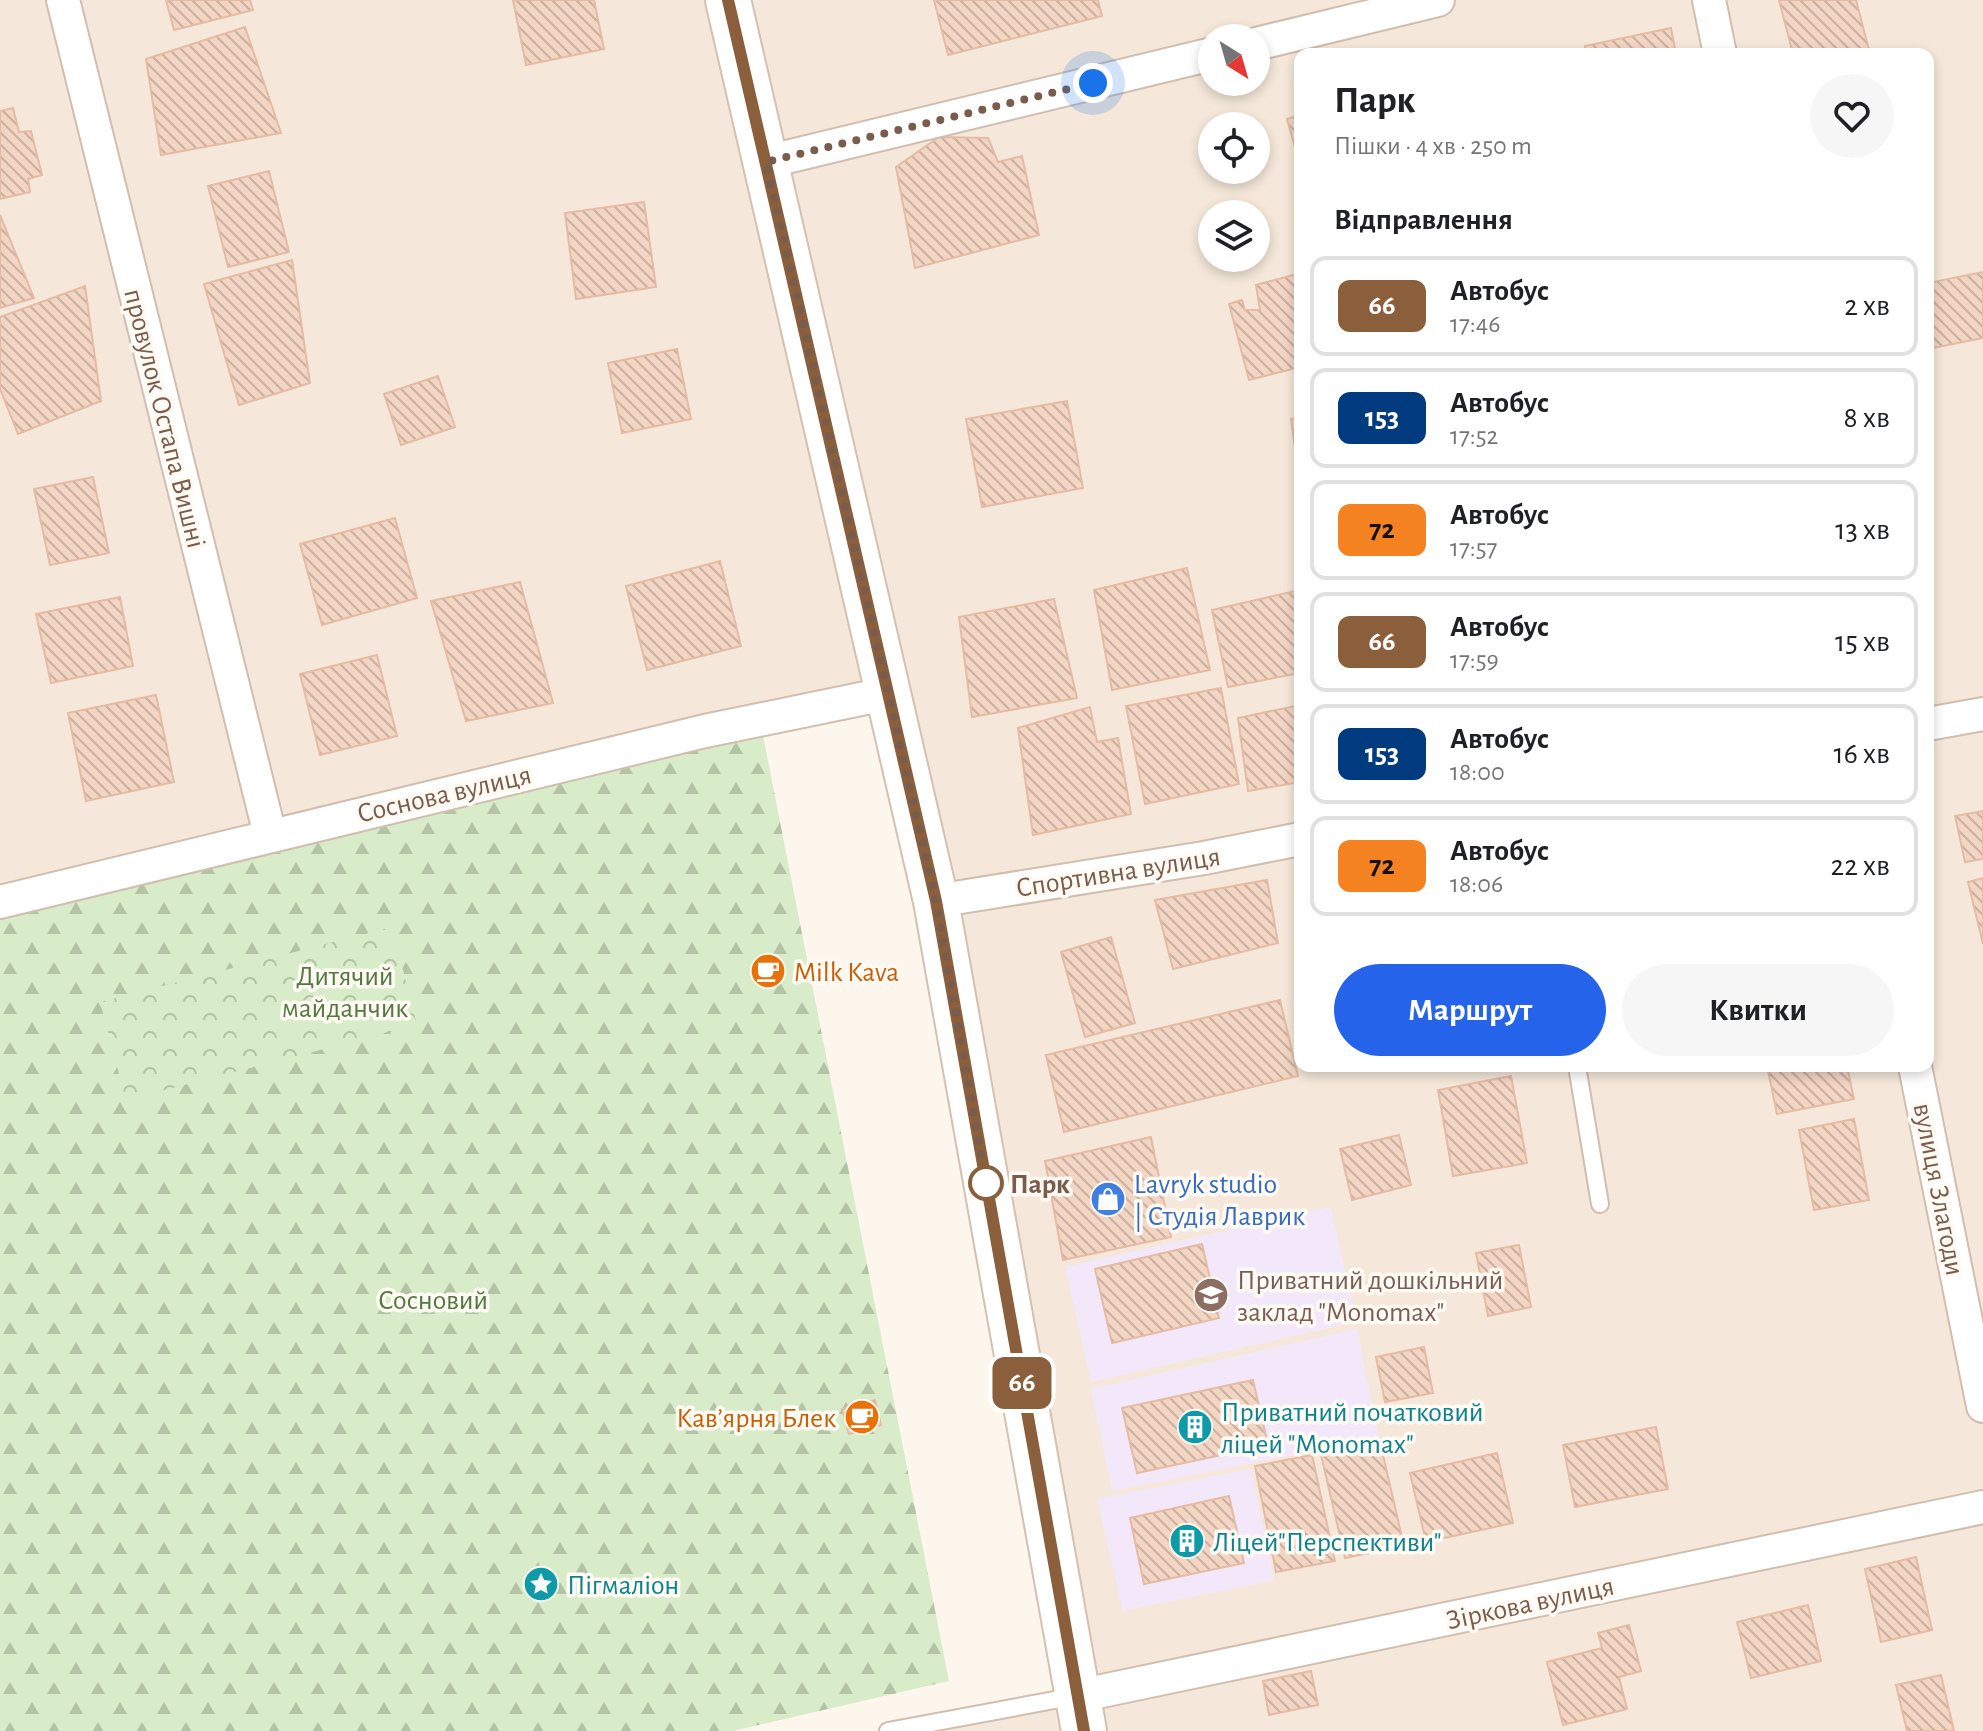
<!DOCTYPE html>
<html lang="uk">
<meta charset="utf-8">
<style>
:root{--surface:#fff;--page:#f6f6f6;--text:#202124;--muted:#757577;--line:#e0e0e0;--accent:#2563eb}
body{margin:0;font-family:"Alegreya Sans",sans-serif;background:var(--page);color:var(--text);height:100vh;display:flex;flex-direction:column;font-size:30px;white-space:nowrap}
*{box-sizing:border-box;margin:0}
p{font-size:26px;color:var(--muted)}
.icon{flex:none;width:44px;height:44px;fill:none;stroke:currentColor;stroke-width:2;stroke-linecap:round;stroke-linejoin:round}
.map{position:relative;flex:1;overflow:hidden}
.sheet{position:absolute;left:1294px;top:48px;width:640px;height:1024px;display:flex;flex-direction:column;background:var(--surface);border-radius:16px;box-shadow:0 4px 12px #0003}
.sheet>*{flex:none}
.badge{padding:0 16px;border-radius:12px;font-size:28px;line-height:52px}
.needle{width:52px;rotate:143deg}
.fabs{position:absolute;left:1198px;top:24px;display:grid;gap:16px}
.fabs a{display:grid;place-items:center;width:72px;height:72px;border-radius:50%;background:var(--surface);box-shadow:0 4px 12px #0003;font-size:40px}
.you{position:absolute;width:40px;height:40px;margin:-20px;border:6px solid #fff;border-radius:50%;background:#1a73e8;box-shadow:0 0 0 12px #1a73e833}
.map>.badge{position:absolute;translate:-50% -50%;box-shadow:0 0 0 4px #fff}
h2{padding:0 40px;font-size:30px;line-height:72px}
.round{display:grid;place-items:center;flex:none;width:84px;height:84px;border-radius:42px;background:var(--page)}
.overview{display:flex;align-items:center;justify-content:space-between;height:136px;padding:0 40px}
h1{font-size:38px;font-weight:700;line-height:60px}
.button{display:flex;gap:16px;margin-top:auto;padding:16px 40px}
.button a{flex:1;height:92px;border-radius:48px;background:var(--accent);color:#fff;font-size:32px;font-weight:700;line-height:92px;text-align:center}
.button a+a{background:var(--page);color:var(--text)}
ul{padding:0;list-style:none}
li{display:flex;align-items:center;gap:24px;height:100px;margin:0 16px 12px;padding:0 24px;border:4px solid var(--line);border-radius:16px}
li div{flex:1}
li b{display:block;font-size:30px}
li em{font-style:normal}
li .badge{min-width:88px;font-weight:700;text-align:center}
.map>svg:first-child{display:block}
</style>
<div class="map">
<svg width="1983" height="1731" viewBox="0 0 1983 1731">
<defs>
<pattern id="forest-firs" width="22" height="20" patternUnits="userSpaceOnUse" patternTransform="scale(2)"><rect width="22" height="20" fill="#d8ecc9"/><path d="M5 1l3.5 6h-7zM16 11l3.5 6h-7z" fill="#b4c2a5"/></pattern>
<pattern id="park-crowns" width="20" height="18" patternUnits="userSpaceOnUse" patternTransform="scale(2)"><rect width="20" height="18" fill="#d8ecc9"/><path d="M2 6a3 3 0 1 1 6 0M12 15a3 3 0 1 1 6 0" fill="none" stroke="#b4c2a5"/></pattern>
<pattern id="building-back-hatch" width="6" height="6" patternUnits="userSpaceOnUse" patternTransform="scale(2)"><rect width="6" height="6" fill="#f3d5c3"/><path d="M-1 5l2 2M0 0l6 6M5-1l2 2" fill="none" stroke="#cab0a1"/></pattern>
</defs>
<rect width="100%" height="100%" fill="#fdf6ec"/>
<!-- residential -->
<path fill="#f5e8da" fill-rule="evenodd" d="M0 0H1983V1731H888L1077 1696 890 694 0 902ZM1212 38H1256V82H1212ZM1300 54H1928V1066H1300ZM1212 126H1256V170H1212ZM1212 214H1256V258H1212Z"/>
<!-- education -->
<g fill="#f3e8fa">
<path d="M1331 1207 1356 1322 1091 1382 1065 1267Z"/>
<path d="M1357 1329 1379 1438 1112 1491 1091 1389Z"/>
<path d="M1251 1469 1274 1580 1123 1611 1097 1499Z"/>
</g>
<!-- forest -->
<path fill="url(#forest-firs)" d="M760 720 949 1681 733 1731H0V904Z"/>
<!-- park -->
<path fill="url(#park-crowns)" d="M392 927 417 1025 126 1100 100 1002Z"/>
<!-- building -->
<g fill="url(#building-back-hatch)" stroke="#e6bba3" stroke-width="2">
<path d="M166 0H250L253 10 174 30Z"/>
<path d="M513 0H594L604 49 526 65Z"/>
<path d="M934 0H1098L1102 16 948 55Z"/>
<path d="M1779 0H1856L1870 54H1793Z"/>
<path d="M245 27 281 133 161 155 146 59Z"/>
<path d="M1671 28 1676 54H1586L1585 46Z"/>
<path d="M13 108 19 132 31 131 42 175 28 179 30 192 0 199V111Z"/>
<path d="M1300 115V165L1287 119Z"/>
<path d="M939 137 988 138 998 162 1022 156 1039 235 915 268 896 167Z"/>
<path d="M269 171 289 252 228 267 208 186Z"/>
<path d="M644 202 656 287 576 299 565 213Z"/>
<path d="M0 215 34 298 0 308Z"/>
<path d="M292 260 310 383 239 405 204 284Z"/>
<path d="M1983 272V338L1928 349V283Z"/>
<path d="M1300 273V367L1249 380 1229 304 1242 300 1245 310H1260L1256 285Z"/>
<path d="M85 286 101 401 18 434 0 389V317Z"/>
<path d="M677 349 691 419 622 433 608 363Z"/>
<path d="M438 376 455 427 401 445 384 394Z"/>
<path d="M1067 401 1083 488 982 507 966 419Z"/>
<path d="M1300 417V485L1291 419Z"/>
<path d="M93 477 109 553 50 565 34 489Z"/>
<path d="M395 518 417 598 322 625 300 544Z"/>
<path d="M720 561 741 646 647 670 626 586Z"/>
<path d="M1187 568 1210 670 1112 690 1094 590Z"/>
<path d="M520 582 553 703 466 721 431 601Z"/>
<path d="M1300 590V673L1228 687 1212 610Z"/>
<path d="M120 597 133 666 51 683 36 614Z"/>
<path d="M1054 599 1077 698 972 717 959 617Z"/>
<path d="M377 655 397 736 320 755 300 674Z"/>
<path d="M1221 688 1239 784 1145 804 1126 706Z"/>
<path d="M156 695 174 782 86 801 68 713Z"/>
<path d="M1300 705V782L1248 791 1238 718Z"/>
<path d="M1090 707 1097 742 1118 738 1131 814 1033 835 1018 728Z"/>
<path d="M1983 811V859L1965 862 1955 816Z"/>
<path d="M1983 878V944L1968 882Z"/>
<path d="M1267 880 1278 943 1173 969 1155 900Z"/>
<path d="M1111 937 1135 1023 1085 1037 1061 952Z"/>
<path d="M777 960 781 977 758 982 754 965Z"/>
<path d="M1280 1000 1298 1076 1064 1132 1046 1055Z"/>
<path d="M1767 1066H1847L1854 1099 1777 1114Z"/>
<path d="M1511 1076 1527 1163 1453 1176 1438 1090Z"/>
<path d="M1854 1119 1869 1200 1814 1210 1799 1130Z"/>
<path d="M1399 1135 1411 1185 1352 1200 1340 1149Z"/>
<path d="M1151 1137 1171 1237 1063 1260 1045 1161Z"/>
<path d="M1202 1244 1219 1318 1112 1343 1095 1269Z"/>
<path d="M1519 1245 1531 1307 1488 1316 1476 1253Z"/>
<path d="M1424 1347 1433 1393 1385 1402 1376 1357Z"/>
<path d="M1253 1380 1268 1445 1137 1473 1122 1408Z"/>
<path d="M875 1400 881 1425 849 1434 842 1409Z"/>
<path d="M1656 1427 1668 1489 1575 1507 1563 1445Z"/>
<path d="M1380 1442 1404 1546 1345 1558 1321 1455Z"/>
<path d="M1497 1453 1513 1523 1426 1542 1410 1473Z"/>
<path d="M1312 1455 1335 1561 1276 1572 1255 1466Z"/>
<path d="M1229 1496 1244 1563 1144 1584 1130 1518Z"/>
<path d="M1916 1557 1932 1630 1881 1642 1865 1569Z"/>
<path d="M1808 1605 1821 1661 1751 1678 1737 1622Z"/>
<path d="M1629 1625 1641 1671 1619 1677 1627 1709 1563 1725 1547 1662 1602 1648 1598 1633Z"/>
<path d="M1311 1671 1318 1705 1269 1715 1263 1681Z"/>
<path d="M1941 1675 1954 1731H1907L1896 1685Z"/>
</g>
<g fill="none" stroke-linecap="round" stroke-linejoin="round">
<defs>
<g id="lane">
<path d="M1577 1066 1600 1204"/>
<path d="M888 1731 1076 1696"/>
</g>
<g id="street">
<path d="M63 0 270 835"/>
<path d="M1709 0 1720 54"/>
<path d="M1256 44 1438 0"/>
<path d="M766 162 1212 54"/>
<path d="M1928 724 1983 714"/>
<path d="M936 901 1204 858 1300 839"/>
<path d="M0 902 705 731 890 693"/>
<path d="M1915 1066 1983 1406"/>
<path d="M1078 1696 1983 1507"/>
</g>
<path id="secondary" d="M728 0 936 901 1084 1731"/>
</defs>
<!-- lane casing -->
<use href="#lane" stroke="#d1beb0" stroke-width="20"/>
<!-- street casing -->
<use href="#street" stroke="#d1beb0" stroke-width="36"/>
<!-- secondary casing -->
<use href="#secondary" stroke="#d6c0b0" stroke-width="48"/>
<!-- lane -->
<use href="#lane" stroke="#fff" stroke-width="16"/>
<!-- street -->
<use href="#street" stroke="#fff" stroke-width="32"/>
<!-- secondary -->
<use href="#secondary" stroke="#fff" stroke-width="44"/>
</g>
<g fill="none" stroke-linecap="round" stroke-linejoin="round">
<defs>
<path id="line" d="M728 0 936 901 1084 1731"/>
</defs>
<!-- line casing -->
<use href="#line" stroke="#fff" stroke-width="18"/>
<!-- line -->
<use href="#line" stroke="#8b5e3c" stroke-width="12"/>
<!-- walk -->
<path stroke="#7a5c4d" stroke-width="8" stroke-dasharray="0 14.4" d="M986 1183 936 901 766 162 1093 83"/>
</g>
<!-- icons -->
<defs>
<symbol id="cafe-disc" viewBox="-11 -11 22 22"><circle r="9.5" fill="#e8710a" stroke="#fffaf3"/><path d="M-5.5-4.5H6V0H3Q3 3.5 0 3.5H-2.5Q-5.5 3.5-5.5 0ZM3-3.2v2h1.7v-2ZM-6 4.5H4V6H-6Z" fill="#fff"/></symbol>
<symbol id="shop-disc" viewBox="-11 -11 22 22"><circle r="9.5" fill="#3f7fe0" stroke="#fffaf3"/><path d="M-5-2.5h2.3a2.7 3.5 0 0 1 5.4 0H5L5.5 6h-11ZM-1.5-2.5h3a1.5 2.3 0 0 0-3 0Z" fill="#fff"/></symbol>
<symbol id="school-disc" viewBox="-11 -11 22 22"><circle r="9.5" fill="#8d6e63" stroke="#fffaf3"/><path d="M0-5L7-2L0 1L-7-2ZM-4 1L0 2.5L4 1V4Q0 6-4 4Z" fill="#fff"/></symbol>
<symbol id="building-disc" viewBox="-11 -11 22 22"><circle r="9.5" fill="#0f9aa8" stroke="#fffaf3"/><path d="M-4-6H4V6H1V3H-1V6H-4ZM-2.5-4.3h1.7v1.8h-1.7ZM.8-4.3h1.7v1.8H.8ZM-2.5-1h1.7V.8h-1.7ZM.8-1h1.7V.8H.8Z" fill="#fff"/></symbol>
<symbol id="sight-disc" viewBox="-11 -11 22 22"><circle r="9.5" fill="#0f9aa8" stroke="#fffaf3"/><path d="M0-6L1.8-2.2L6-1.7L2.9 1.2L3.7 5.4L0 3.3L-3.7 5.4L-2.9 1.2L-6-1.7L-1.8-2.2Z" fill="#fff"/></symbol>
</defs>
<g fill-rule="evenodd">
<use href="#cafe-disc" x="748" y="951" width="40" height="40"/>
<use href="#shop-disc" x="1088" y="1179" width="40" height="40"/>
<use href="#school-disc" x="1191" y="1275" width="40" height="40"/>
<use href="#cafe-disc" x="842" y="1397" width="40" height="40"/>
<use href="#building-disc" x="1175" y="1407" width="40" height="40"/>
<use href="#building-disc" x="1167" y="1521" width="40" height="40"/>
<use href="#sight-disc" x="521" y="1564" width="40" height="40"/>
</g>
<!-- markers -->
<circle fill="#fff" stroke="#8b5e3c" stroke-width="4" cx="986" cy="1183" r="16"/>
<g text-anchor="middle" stroke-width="7" stroke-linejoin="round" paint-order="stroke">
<!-- street labels -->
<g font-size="28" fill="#7a5c4d" stroke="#fffaf3">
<text transform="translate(166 418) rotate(76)" y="10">провулок Остапа Вишні</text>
<text transform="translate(444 793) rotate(-13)" y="10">Соснова вулиця</text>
<text transform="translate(1118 871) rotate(-9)" y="10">Спортивна вулиця</text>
<text transform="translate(1940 1189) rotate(79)" y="10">вулиця Злагоди</text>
<text transform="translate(1530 1602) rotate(-12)" y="10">Зіркова вулиця</text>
</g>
<!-- food labels -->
<g font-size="28" fill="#c56008" stroke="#fffaf3" text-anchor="start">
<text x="794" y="981">Milk Kava</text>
<text x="836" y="1427" text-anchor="end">Кавʼярня Блек</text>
</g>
<!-- park labels -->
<g font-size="28" fill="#537a41" stroke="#fffaf3">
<text x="345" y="985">Дитячий<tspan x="345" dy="32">майданчик</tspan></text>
<text x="433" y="1309">Сосновий</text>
</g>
<!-- stop labels -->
<g font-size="28" font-weight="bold" fill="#7a5c4d" stroke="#fffaf3" text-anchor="start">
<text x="1010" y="1193">Парк</text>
</g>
<!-- shop labels -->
<g font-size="28" fill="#366cbe" stroke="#fffaf3" text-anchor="start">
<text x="1134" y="1193">Lavryk studio<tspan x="1134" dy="32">| Студія Лаврик</tspan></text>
</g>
<!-- education labels -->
<g font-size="28" fill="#785e54" stroke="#fffaf3" text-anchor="start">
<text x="1237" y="1289">Приватний дошкільний<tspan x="1237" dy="32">заклад "Monomax"</tspan></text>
</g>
<!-- culture labels -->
<g font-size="28" fill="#0d838f" stroke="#fffaf3" text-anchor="start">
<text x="1221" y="1421">Приватний початковий<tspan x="1221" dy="32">ліцей "Monomax"</tspan></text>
<text x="1213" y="1551">Ліцей"Перспективи"</text>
<text x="567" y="1594">Пігмаліон</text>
</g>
</g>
</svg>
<div class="fabs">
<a><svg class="needle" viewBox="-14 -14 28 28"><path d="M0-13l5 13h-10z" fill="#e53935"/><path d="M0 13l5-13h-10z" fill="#757577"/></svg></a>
<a><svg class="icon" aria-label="locate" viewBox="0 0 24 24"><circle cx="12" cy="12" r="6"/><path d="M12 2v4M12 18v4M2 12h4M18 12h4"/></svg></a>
<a><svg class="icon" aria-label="layers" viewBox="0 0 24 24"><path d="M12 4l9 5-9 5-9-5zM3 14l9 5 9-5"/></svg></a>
</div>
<div class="you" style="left:1093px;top:83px"></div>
<b class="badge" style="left:1022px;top:1383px;background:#8b5e3c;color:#fff">66</b>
<section class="sheet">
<div class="overview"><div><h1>Парк</h1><p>Пішки · 4 хв · 250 m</p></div><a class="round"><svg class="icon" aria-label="heart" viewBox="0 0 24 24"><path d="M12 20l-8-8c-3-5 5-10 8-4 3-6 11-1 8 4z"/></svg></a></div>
<h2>Відправлення</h2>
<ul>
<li><span class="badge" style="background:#8b5e3c;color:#fff">66</span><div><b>Автобус</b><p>17:46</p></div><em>2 хв</em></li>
<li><span class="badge" style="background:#003b80;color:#fff">153</span><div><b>Автобус</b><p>17:52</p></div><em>8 хв</em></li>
<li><span class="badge" style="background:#f58220;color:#111">72</span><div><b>Автобус</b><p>17:57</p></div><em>13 хв</em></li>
<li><span class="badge" style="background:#8b5e3c;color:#fff">66</span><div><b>Автобус</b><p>17:59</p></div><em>15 хв</em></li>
<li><span class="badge" style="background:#003b80;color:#fff">153</span><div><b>Автобус</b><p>18:00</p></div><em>16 хв</em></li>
<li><span class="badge" style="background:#f58220;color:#111">72</span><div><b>Автобус</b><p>18:06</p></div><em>22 хв</em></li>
</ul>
<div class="button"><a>Маршрут</a><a>Квитки</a></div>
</section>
</div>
